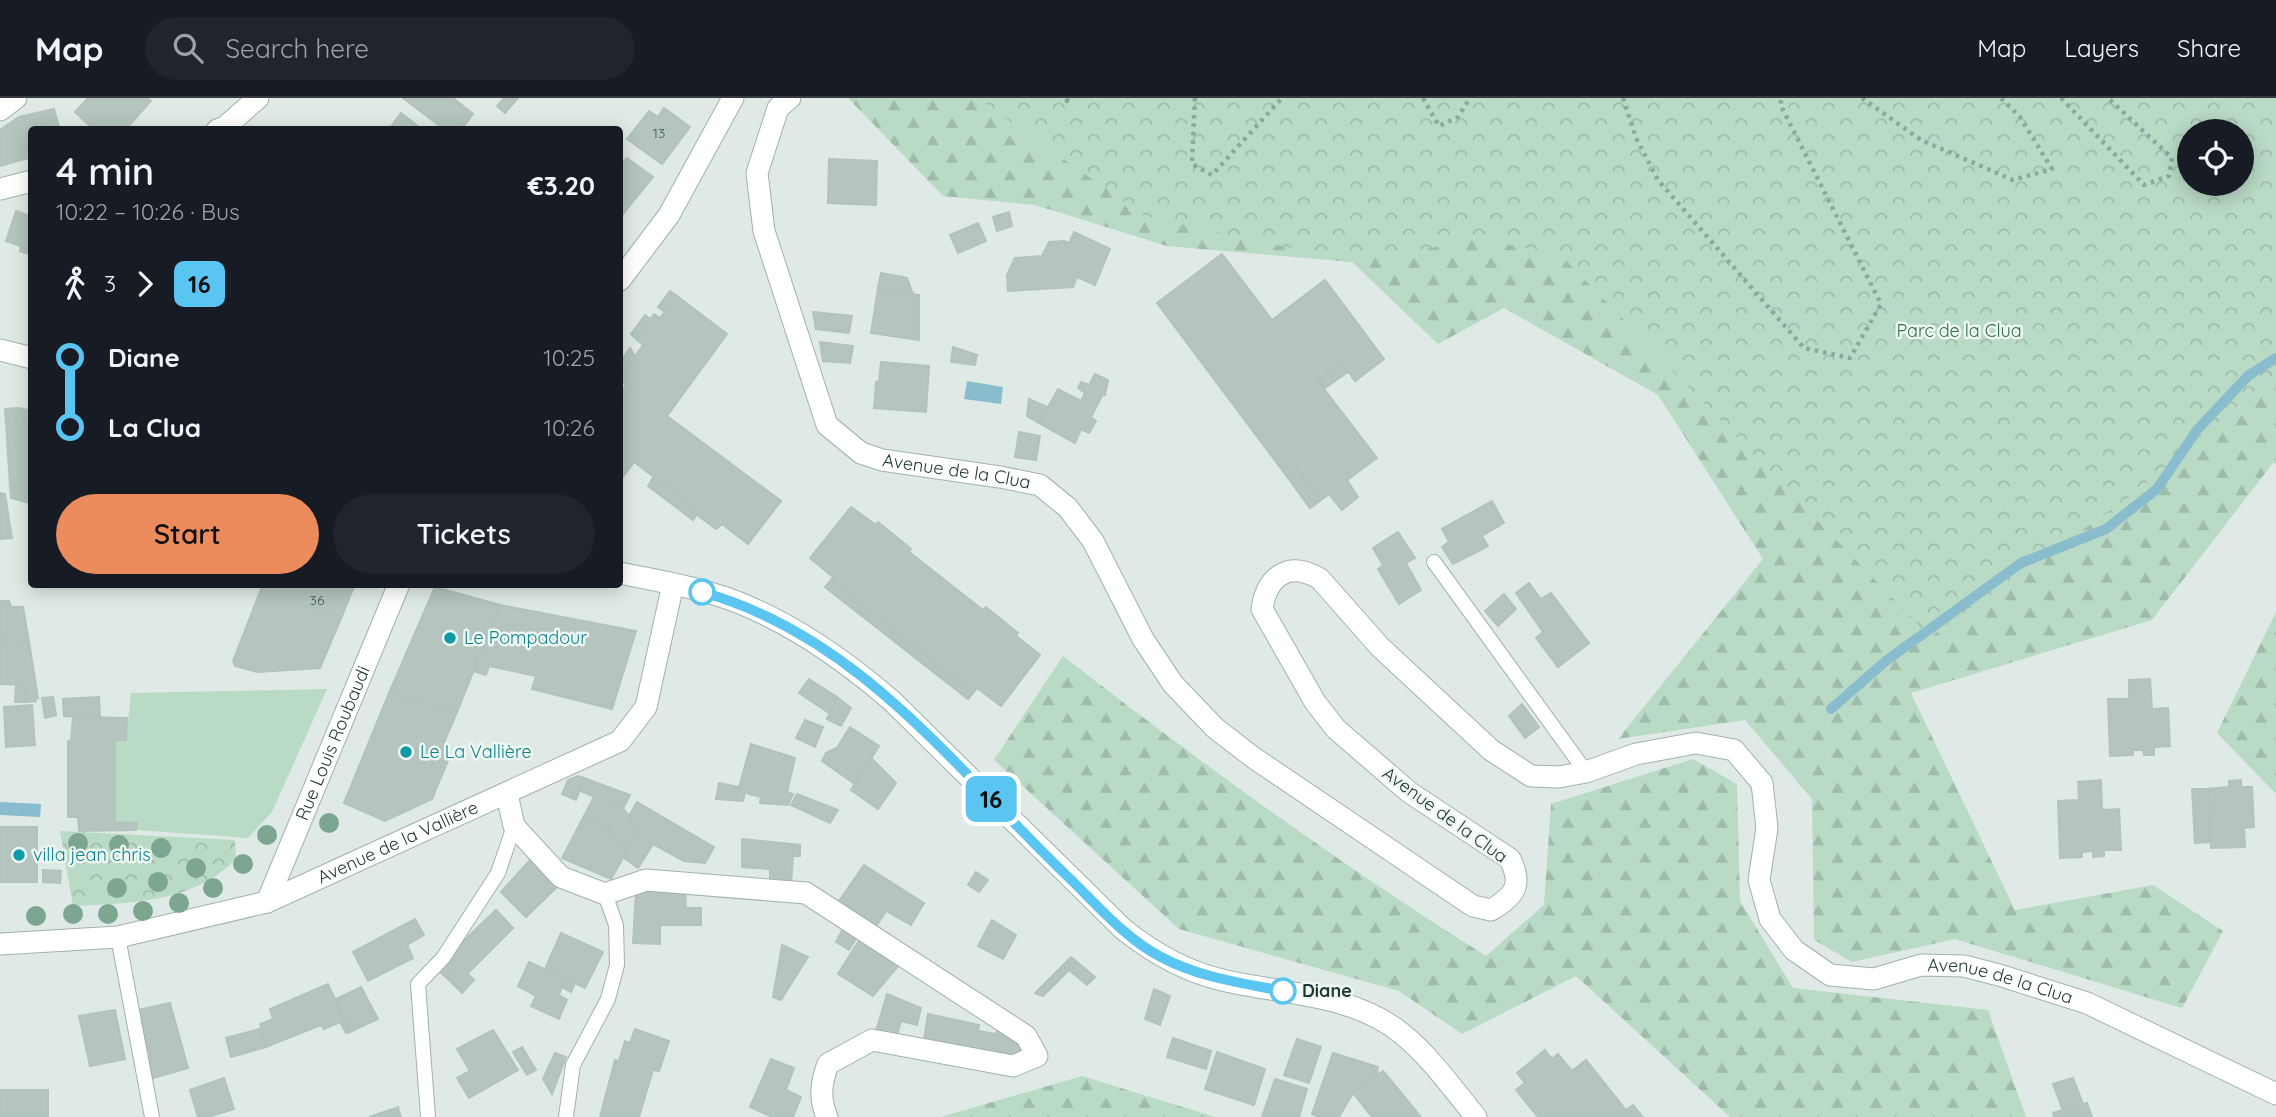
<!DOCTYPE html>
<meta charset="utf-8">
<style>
:root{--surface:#171b24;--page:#20242c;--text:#f1f3f6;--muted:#9ea1a6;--line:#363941;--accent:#ec8b5b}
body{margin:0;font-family:Quicksand,sans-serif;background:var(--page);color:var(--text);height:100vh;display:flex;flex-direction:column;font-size:26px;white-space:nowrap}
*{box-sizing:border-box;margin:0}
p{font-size:23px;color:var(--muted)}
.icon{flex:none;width:38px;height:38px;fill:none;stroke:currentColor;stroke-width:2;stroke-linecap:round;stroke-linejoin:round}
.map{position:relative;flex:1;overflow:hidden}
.drawer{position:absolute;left:28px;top:28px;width:595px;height:462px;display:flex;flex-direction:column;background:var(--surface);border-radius:7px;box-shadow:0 4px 18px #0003}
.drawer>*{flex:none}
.badge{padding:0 14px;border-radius:10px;font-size:24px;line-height:46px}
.buttons{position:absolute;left:2177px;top:21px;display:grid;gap:14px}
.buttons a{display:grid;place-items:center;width:77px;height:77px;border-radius:50%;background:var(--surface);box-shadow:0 4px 18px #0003;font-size:35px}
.map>.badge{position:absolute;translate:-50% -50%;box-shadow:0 0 0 4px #fff}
.legs{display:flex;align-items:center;gap:10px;height:77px;padding:0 28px;font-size:23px}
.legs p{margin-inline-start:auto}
.summary{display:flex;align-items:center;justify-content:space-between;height:119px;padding:0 28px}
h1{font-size:38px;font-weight:600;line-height:52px}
.primary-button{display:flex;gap:14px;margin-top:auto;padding:14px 28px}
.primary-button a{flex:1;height:80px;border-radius:42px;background:var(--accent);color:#111;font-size:28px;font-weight:600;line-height:80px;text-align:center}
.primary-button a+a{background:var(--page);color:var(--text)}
ul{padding:0 28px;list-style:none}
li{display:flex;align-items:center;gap:24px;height:70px;font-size:26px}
li i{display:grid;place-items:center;width:10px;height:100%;margin:0 9px;background:currentColor}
li i::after{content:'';width:18px;height:18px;margin:-9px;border:5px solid;border-radius:50%;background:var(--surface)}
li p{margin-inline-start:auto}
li:first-child i{background:linear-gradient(#0000 50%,currentColor 0)}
li:last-child i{background:linear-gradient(currentColor 50%,#0000 0)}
header{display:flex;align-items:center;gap:42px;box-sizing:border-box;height:98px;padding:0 35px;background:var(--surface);border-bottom:2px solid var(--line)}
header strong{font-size:33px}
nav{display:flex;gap:38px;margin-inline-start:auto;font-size:24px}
.search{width:490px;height:63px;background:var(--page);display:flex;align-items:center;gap:18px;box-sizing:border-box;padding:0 24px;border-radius:38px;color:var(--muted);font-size:26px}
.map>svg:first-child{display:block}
</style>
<header>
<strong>Map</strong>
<div class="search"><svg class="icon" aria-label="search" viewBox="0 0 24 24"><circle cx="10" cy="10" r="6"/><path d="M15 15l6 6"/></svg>Search here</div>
<nav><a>Map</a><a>Layers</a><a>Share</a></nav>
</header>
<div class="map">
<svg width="2276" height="1019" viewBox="0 0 2276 1019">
<defs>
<pattern id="forest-firs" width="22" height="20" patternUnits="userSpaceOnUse" patternTransform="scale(1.75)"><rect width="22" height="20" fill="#b9dac5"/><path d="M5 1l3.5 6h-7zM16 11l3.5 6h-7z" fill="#9fbcaa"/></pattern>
<pattern id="park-crowns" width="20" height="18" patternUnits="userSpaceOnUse" patternTransform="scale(1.75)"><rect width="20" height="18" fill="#b9dac5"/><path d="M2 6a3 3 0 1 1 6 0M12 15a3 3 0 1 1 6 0" fill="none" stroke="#9fbcaa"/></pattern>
</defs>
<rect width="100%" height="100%" fill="#dfeae6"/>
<!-- forest -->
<g fill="url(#forest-firs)" fill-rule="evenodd">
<path d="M848 0H2276V366L2273 365 2152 522 1911 595 2015 812 2153 787 2223 833 2182 910 1955 841 1852 864 1814 842 1812 701 1745 622 1618 641 1763 461 1658 297 1504 210 1438 246 1352 164 1167 148 1035 107 943 98ZM2189 33H2242V86H2189Z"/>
<path d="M2276 514V696L2217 635Z"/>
<path d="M1063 558C1199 664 1340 766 1486 858L1544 807 1551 706 1693 661 1737 686 1740 803 1793 890 1988 912 2026 1019H1730L1576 878 1462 936 1399 893 1179 831 994 662Z"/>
<path d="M1082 978 1215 1019H941Z"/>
</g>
<!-- park -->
<g fill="url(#park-crowns)" fill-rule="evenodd">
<path d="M977 0H2276V275L2131 398 1930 539 1561 157 1480 141 1352 164 1144 118ZM2189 33H2242V86H2189Z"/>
<path d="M60 733 235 742 236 761C193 805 131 805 73 808Z"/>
</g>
<!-- garden -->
<path fill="#b9dac5" d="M327 591 272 714 248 740 136 732 137 725 115 724V642H126L131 595Z"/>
<!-- water -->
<g fill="#89bdcd">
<path d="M967 283 1003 289 1001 306 964 301Z"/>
<path d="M0 704 41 706 40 719 0 717Z"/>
</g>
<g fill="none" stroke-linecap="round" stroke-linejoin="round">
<!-- stream -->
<path stroke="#89bdcd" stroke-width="10" d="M1831 611 1887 562 2021 465 2106 431 2157 391 2197 332 2249 277 2276 260"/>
</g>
<!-- building -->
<g fill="#b5c4bf" stroke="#b2c3bd" stroke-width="2">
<path d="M88 0H147L151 3 125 32H94L75 14Z"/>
<path d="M403 0H453L473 16 461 32H445Z"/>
<path d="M504 0H518L505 15 497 8Z"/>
<path d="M664 10 690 29 662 66 627 41 649 13 658 19Z"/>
<path d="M54 11 60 32H32V59L0 68V32L19 19Z"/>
<path d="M401 15 423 32 390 30Z"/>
<path d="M627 60 653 79 623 116 620 114V67Z"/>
<path d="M829 61 877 63 876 107 828 105Z"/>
<path d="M16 113 32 119V157L20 153 21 148 6 143Z"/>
<path d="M1009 114 1012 128 997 133 993 119Z"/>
<path d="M978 125 986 143 958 155 950 137Z"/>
<path d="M1074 134 1110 151 1095 187 1077 179 1073 189 1008 193 1007 177 1015 160 1042 158 1049 144 1064 143 1069 145Z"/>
<path d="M1222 156 1272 222 1325 182 1384 261 1355 283 1342 265 1318 283 1377 360 1347 382 1358 399 1342 412 1329 396 1321 402 1298 372 1288 380 1157 205Z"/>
<path d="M881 175 907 180 913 196 878 190Z"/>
<path d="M878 190 919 197V242L871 235Z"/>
<path d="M670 193 677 198 665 214 658 209Z"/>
<path d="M677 198 727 236 667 318 781 403 748 446 722 426 716 431 697 417 699 413 634 364 620 383V308L632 291 620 282V279L643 247 636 241 654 216 660 220Z"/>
<path d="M813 214 852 218 849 235 816 231Z"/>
<path d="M645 217 650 221 636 241 631 236Z"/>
<path d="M820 244 853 248 850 265 823 263Z"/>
<path d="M953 249 977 257 975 267 951 264Z"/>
<path d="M630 250 635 258 620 279V264Z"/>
<path d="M881 264 929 268 926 314 874 310 876 284 879 283Z"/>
<path d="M1342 265 1348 274 1325 290 1318 283Z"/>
<path d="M1095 276 1108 282 1105 297 1103 296 1091 319 1096 323 1089 335 1081 331 1075 345 1039 325 1058 291 1081 303 1085 295 1078 290 1081 284 1089 287Z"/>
<path d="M626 287 632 291 620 308V295Z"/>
<path d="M1029 301 1047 309 1039 325 1027 318Z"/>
<path d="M19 310 27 312 22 330 6 325 5 311Z"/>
<path d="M27 312 32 313V395L10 388 6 325 22 330Z"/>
<path d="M1019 334 1040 338 1036 362 1015 359Z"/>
<path d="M1298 372 1321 402 1310 410 1288 380Z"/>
<path d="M654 378 699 413 693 422 648 388Z"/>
<path d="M10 388 31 395 29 405 11 400Z"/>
<path d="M0 395 5 396 12 440 0 441Z"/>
<path d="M1492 403 1504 425 1482 438 1488 448 1453 466 1442 449 1449 444 1442 431Z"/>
<path d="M851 409 876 427 878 424 911 451 909 454 983 512 986 509 1018 535 1016 538 1040 557 1001 608 977 590 973 595 931 562 846 496 831 482 833 479 810 460Z"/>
<path d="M1398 434 1415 460 1406 465 1421 492 1399 506 1378 471 1383 467 1373 450Z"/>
<path d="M831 482 973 595 968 601 825 489Z"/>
<path d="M1529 485 1541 501 1551 495 1589 545 1558 569 1536 540 1543 534 1516 495Z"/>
<path d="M263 486H355L342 518 260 494Z"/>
<path d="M435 489 500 507 457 614 389 595Z"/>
<path d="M260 494 342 518 320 570 257 574 235 568 233 563Z"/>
<path d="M1504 496 1516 511 1498 528 1485 513Z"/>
<path d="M0 503H9L11 509H23L29 544 0 542Z"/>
<path d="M500 507 636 533 612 611 532 591 536 578 489 568 486 577 473 573Z"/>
<path d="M0 542 29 544 38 600 36 599V603L26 604V587L0 586Z"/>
<path d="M809 581 837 599 829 615 799 595Z"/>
<path d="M2150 581 2152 611 2168 610 2170 648 2154 649V657H2144L2143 652H2133V657L2110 658 2108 601H2129V582Z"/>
<path d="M16 587H26V604H15Z"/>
<path d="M389 595 457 614 443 647 449 660 432 701 385 723 344 705Z"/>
<path d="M53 599 56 617 45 620 42 600Z"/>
<path d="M99 599 100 620 64 618 63 601Z"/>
<path d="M837 599 851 610 841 628 827 621Z"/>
<path d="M1522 606 1539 629 1525 640 1509 618Z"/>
<path d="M32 607 35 647 6 649 4 609Z"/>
<path d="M73 619 127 620 126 642H115V724L137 725 136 732 79 733 78 719H68V643H71Z"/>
<path d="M805 622 823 629 815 649 796 640Z"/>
<path d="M850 629 879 648 855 686 822 663 826 655 837 650Z"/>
<path d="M751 646 795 660 787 694 793 696 788 707 760 705 761 699 738 693Z"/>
<path d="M871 660 896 685 878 711 851 692Z"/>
<path d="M578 678 584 680 576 702 562 696 568 682Z"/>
<path d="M584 680 630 697 623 710 580 693Z"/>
<path d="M2101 682 2102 712 2119 711 2121 752H2104V758L2093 759V753L2082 754V759L2060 760 2058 703 2079 702 2078 684Z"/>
<path d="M2241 682V689H2252L2254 729 2244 730 2245 749 2211 750 2208 691 2229 689V683Z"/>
<path d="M719 685 739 689 738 693 745 694 743 703 716 701Z"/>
<path d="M2192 691H2208L2211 744 2195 745Z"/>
<path d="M797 696 838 712 830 725 791 707Z"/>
<path d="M594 699 623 710 629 718 638 734 628 751 608 738 612 731 584 718Z"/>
<path d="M637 704 714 749 705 765 684 763 653 746 638 770 624 760 638 734 629 718Z"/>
<path d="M584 718 612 731 608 738 628 751 611 781 562 760Z"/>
<rect x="0" y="729" width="37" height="55"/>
<path d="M742 741 800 747V758H793L791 785 770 783V771L742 769Z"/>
<path d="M530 762 557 789 526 819 501 794Z"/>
<path d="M864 767 924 805 911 827 886 813 877 827 839 803Z"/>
<path d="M43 772 61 773 60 785 43 784Z"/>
<path d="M976 774 988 782 979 794 968 787Z"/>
<path d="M685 790 686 810H701V827H660V846L633 845 636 792Z"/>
<path d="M496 812 513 830 467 876 460 868 448 881 439 873 452 861 448 858Z"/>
<path d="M415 821 424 837 407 847 413 860 368 883 353 854Z"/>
<path d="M992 822 1016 837 1003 861 978 848Z"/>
<path d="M845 827 859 836 849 852 836 844Z"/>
<path d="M561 835 603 854 585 890 545 871Z"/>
<path d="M862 838 899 867 873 898 838 876Z"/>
<path d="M782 847 808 859 781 902 773 899Z"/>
<path d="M1071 859 1095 879 1087 887 1069 872 1043 898 1035 895Z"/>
<path d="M529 864 575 885 571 894 562 889 559 897 567 902 559 921 531 908 536 898 518 888Z"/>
<path d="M460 868 474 882 462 895 448 881Z"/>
<path d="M328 886 350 934 346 935 340 924 324 931 321 927 266 949 260 926 273 921 270 911Z"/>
<path d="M361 889 378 921 350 934 336 901Z"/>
<path d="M1154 891 1170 898 1160 927 1145 921Z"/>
<path d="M887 896 921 910 917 927 901 923 897 937H875Z"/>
<path d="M170 905 188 970 150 981 146 964 150 957 138 912Z"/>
<path d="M115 912 125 961 90 968 79 918Z"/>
<path d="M928 916 979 927 978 933 996 936 997 933 1021 949 1014 962 924 941Z"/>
<path d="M260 931 266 949 231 959 226 940Z"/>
<path d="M635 931 669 943 659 973 653 972 639 1019H600L615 962 619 963 625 943 630 945Z"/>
<path d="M493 932 518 972 469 1000 457 980 470 973 457 951Z"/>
<path d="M1173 940 1211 953 1206 971 1167 959Z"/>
<path d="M1297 941 1321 949 1309 985 1284 977Z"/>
<path d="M522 949 536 972 527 977 513 954Z"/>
<path d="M1545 952 1552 961 1558 956 1572 973 1586 962 1626 1012 1633 1007 1643 1019H1538L1516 992 1525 985 1517 975Z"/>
<path d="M1217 954 1265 971 1254 1007 1205 991Z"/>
<path d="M555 955 566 959 552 996 543 981Z"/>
<path d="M1333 955 1378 969 1376 980 1353 995 1339 1019H1319L1312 1016Z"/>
<path d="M771 961 794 970 786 992 801 999 793 1019H772L750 1009Z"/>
<path d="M1383 973 1403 997 1420 1018 1372 1019 1353 995Z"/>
<path d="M224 980 234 1011 208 1019H198L190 992Z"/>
<path d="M2073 980 2083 1006 2063 1013 2053 986Z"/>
<path d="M1275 981 1307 991 1299 1019H1262Z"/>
<rect x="0" y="992" width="48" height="27"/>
<path d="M2087 1005 2092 1019H2054L2053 1015Z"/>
<path d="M398 1009 401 1019H369L396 1010Z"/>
</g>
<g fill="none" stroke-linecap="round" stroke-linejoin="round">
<defs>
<g id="service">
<path d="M1434 464 1586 674"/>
<path d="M118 839 152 1019"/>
<path d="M428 1019 418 886 443 860 498 775 514 728"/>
<path d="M566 1019 573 967 608 901 617 867 616 827 605 796"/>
</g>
<g id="minor">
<path d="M0 12 16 0"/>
<path d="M217 32 225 29 258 0"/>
<path d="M0 91 32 83"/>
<path d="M620 475C663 484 709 491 749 509 802 532 848 565 892 603L1123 831C1153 855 1184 873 1222 882 1280 896 1352 895 1401 935 1429 957 1453 991 1476 1019"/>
<path d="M507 696 514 728 561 779 605 796 646 782 806 795 1026 938 1037 958 1013 968 872 942 828 966C821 984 819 1000 827 1019"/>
<path id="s1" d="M267 804 399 486"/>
<path id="s2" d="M0 846 118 839 267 804 620 643 646 609 673 486"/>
</g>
<g id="tertiary">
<path id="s3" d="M790 0 778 10 757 75 764 133 827 327 861 355 882 362 1000 379 1040 387 1068 410 1093 443 1143 541 1173 586 1215 630 1254 660 1473 808 1491 812C1515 798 1523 787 1510 761L1409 694 1336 631 1315 604 1262 511C1267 478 1289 462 1320 481L1380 549 1491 652 1531 678 1559 679 1586 674 1636 656 1696 645 1734 652 1762 685 1767 730 1759 782 1770 821 1794 852 1830 877 1874 881 1921 867 1964 868 1999 877 2087 905 2276 996"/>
<path d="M620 182 669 117 733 0"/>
<path d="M0 252 32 260"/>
</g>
</defs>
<!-- service casing -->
<use href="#service" stroke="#a2b1ad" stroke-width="16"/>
<!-- minor casing -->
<use href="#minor" stroke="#a2b1ad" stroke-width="23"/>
<!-- tertiary casing -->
<use href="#tertiary" stroke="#a2b1ad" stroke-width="23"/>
<!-- path -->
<g stroke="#81aca2" stroke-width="4.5" stroke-dasharray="3.5 5" stroke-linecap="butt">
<path d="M1068 0 1067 3 1069 0"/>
<path d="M1195 0 1192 66 1212 77 1282 0"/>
<path d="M1423 0 1439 28 1458 19 1470 0"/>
<path d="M1623 0 1636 40 1658 82 1804 250 1850 260 1881 206 1780 6 1782 0"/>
<path d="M1862 0 1921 42 2013 82 2052 71 2020 19 2001 0"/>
<path d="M2061 0 2144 87 2169 78 2172 60 2108 0"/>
</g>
<!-- service -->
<use href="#service" stroke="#fff" stroke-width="14"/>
<!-- minor -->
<use href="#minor" stroke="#fff" stroke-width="21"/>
<!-- tertiary -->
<use href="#tertiary" stroke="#fff" stroke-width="21"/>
</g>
<!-- trees -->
<g fill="#7da691">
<circle cx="329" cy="725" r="10"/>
<circle cx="267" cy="737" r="10"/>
<circle cx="78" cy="745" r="10"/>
<circle cx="119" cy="747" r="10"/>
<circle cx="161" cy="750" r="10"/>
<circle cx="243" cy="766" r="10"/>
<circle cx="196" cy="770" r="10"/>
<circle cx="158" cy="784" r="10"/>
<circle cx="117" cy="790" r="10"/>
<circle cx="213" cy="790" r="10"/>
<circle cx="179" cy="805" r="10"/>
<circle cx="143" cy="813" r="10"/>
<circle cx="73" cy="816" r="10"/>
<circle cx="108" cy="816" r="10"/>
<circle cx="36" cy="818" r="10"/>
</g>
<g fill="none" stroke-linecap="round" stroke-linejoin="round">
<defs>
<path id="line-1" d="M702 494C859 538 953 668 1065 776 1095 804 1124 840 1161 859 1198 879 1241 885 1283 893"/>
</defs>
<!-- line-1 casing -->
<use href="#line-1" stroke="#fff" stroke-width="16"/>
<!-- line-1 -->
<use href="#line-1" stroke="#5bc5f2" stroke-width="10"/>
</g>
<!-- markers -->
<g fill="#fff" stroke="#5bc5f2" stroke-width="3.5">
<circle cx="702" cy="494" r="12"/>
<circle cx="1283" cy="893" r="12"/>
</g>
<g fill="#0f9aa8" stroke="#eff7f3" stroke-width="2.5">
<circle cx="450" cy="540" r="7"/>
<circle cx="406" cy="654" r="7"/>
<circle cx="19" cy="757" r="7"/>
</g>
<g text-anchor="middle" stroke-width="5" stroke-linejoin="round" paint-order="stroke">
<!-- number labels -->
<g font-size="14" fill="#465c57">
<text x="659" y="40">13</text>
<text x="317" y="507">36</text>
</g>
<!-- park labels -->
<g font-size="18" fill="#2d6e4c" stroke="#eff7f3">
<text x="1959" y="239">Parc de la Clua</text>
</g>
<!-- street labels -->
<g font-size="18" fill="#213934" stroke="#eff7f3">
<text dy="6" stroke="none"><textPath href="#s3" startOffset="488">Avenue de la Clua</textPath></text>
<text dy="6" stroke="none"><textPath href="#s1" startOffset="172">Rue Louis Roubaudi</textPath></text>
<text transform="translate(1445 717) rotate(36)" y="6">Avenue de la Clua</text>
<text dy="6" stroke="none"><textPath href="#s2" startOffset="415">Avenue de la Vallière</textPath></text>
<text dy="6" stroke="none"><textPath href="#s3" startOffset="2648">Avenue de la Clua</textPath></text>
</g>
<!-- culture labels -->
<g font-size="18" fill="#0d838f" stroke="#eff7f3" text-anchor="start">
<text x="464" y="546">Le Pompadour</text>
<text x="420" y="660">Le La Vallière</text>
<text x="33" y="763">villa jean chris</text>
</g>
<!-- stop labels -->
<g font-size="18" font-weight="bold" fill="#213934" stroke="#eff7f3" text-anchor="start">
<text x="1302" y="899">Diane</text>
</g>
</g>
</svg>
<div class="buttons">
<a><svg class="icon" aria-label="locate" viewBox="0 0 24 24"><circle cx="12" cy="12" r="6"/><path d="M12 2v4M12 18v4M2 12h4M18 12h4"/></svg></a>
</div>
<b class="badge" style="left:991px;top:701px;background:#5bc5f2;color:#111">16</b>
<section class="drawer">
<div class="summary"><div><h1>4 min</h1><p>10:22 – 10:26 · Bus</p></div><b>€3.20</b></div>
<div class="legs"><svg class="icon" aria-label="walk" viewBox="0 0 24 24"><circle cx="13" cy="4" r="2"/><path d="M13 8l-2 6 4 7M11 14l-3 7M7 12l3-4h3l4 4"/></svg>3<svg class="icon" aria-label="forward" viewBox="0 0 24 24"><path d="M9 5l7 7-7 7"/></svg><b class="badge" style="background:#5bc5f2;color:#111">16</b></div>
<ul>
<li><i style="color:#5bc5f2"></i><b>Diane</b><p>10:25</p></li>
<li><i style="color:#5bc5f2"></i><b>La Clua</b><p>10:26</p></li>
</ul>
<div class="primary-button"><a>Start</a><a>Tickets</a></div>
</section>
</div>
